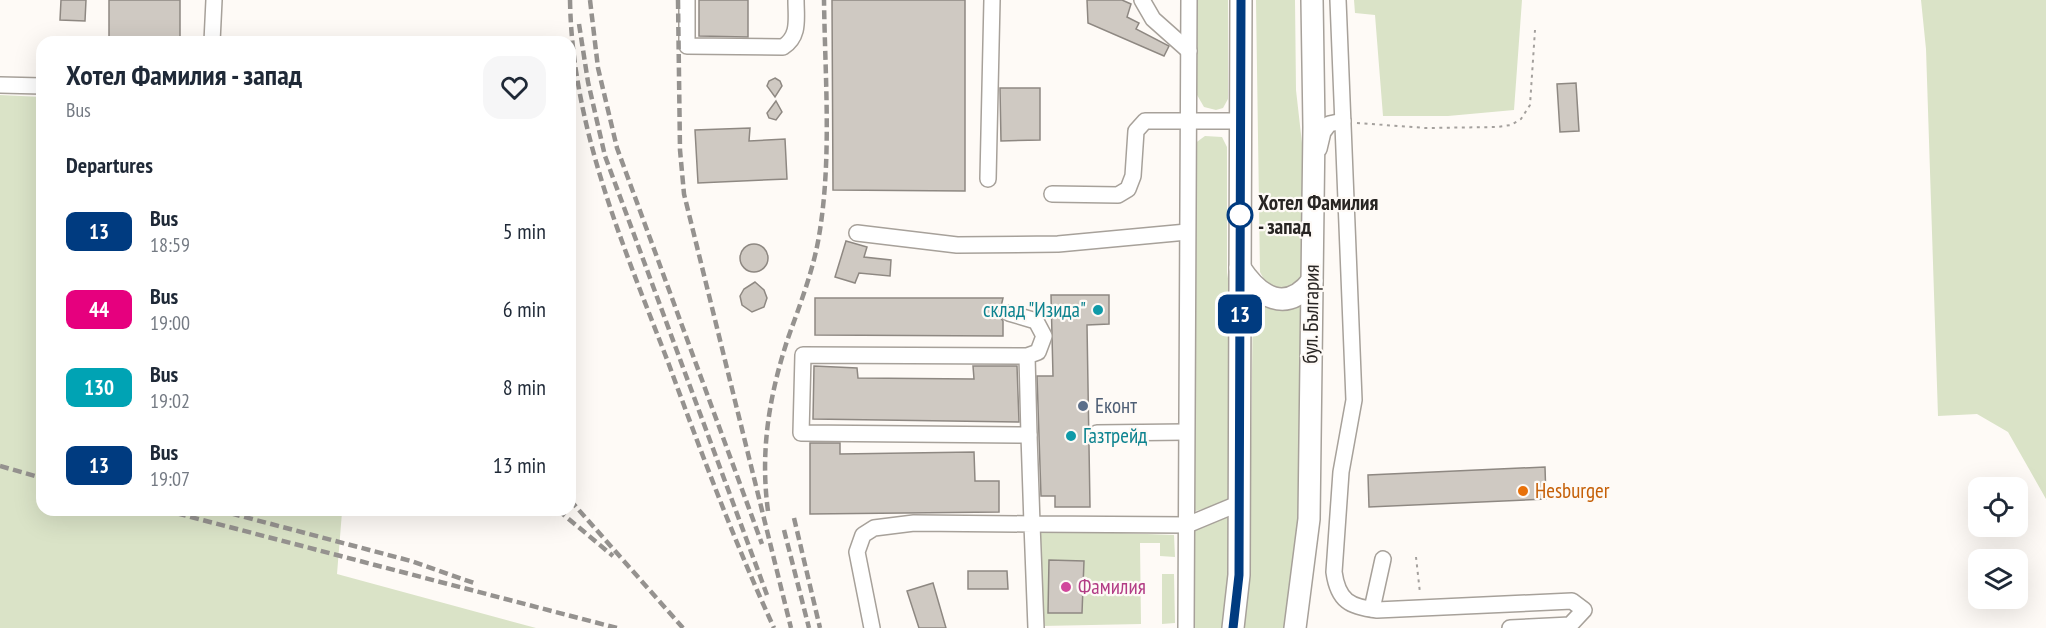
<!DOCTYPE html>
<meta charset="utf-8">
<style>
:root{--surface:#fff;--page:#f6f6f7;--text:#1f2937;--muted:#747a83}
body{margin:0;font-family:"PT Sans Narrow",sans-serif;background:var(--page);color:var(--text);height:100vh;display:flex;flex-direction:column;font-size:22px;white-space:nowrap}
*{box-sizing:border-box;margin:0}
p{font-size:20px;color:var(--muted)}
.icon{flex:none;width:33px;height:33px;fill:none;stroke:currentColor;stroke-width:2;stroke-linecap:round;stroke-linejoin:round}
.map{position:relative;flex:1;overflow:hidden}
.details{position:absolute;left:36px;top:36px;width:540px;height:480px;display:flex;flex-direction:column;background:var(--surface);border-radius:18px;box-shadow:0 6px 24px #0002}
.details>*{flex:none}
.badge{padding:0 12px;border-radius:9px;font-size:21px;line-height:39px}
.tools{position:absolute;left:1968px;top:477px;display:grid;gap:12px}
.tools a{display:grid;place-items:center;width:60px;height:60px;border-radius:12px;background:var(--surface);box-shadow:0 6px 24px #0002;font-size:30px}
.map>.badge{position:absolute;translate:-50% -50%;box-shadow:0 0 0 3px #fff}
h2{padding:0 30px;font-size:22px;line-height:54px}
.round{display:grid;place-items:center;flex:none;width:63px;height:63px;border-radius:18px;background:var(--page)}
.summary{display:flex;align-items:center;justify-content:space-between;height:102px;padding:0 30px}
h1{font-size:28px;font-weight:700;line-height:45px}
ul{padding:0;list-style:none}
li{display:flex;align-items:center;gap:18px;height:78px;padding:0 30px}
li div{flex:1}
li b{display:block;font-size:22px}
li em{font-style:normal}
li .badge{min-width:66px;font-weight:700;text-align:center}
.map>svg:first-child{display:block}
</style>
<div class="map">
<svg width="2046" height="628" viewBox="0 0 2046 628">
<rect width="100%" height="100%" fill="#fefaf6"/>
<!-- green -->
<g fill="#dae3c7">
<path d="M1193 0H1228V99L1223 108 1216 110 1204 107 1193 88Z"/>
<path d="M1256 0H1295L1296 90 1304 161 1302 277 1295 287 1281 293 1267 285 1260 272Z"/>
<path d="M1354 0H1522L1514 110 1448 116H1383L1375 15 1355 13Z"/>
<path d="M1921 0H2046V499L2008 432 1977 414 1938 416 1926 49Z"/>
<path d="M0 95 42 97V510H337L342 512 337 574 536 628H0Z"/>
<path d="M1205 136 1222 137 1227 147V272L1235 324 1233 500 1189 513 1194 144Z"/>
<path d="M1253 296 1304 300 1301 488 1287 628H1241L1250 525Z"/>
<path d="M1224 514 1233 519 1225 628H1192L1190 533Z"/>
<path d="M1039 530 1174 535 1175 557 1160 556V543H1140L1141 624 1042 626Z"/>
<path d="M1162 574H1174L1175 623 1162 624Z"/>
</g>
<!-- building -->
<g fill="#cfc9c2" stroke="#8e8882" stroke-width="1.5">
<path d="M61 0H86L85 21 60 20Z"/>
<rect x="109" y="0" width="71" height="42"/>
<path d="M699 0H748V37L699 36Z"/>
<path d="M832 0H965V191L833 190Z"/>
<path d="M1087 0H1122L1131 4 1127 17 1139 23 1136 29 1169 46 1164 56 1088 23Z"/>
<path d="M775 78 780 81 782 86 775 97 767 86 769 81Z"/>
<path d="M1576 83 1579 131 1560 132 1557 84Z"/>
<path d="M1000 88H1040V140L1001 141Z"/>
<path d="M776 101 782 112 776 120 769 118 767 113Z"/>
<path d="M750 128 749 141 785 139 787 179 698 183 695 130Z"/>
<path d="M846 241 867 247 864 257 891 260 890 276 859 273 855 283 835 277Z"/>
<circle cx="754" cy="258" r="14"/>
<path d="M755 282 764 290 767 298 764 307 752 312 742 305 740 296 744 289Z"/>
<path d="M1051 295H1109V324L1087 325 1090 507H1055V496H1041L1037 376H1053Z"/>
<path d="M815 298H1003L999 315 1003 321V336L815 335Z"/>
<path d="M814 366 857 368 858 378 974 379 973 366H1017L1019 422 813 419Z"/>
<path d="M810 443H840V454L974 452 975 481H999V512L810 514Z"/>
<path d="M1545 467 1546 499 1369 507 1368 475Z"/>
<path d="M1049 560 1084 561 1082 613H1048Z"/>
<path d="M968 571H1007L1008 589H968Z"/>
<path d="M933 583 946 628H919L907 591Z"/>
</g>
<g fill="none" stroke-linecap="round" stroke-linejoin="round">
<defs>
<g id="minor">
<path d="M687 0V46L783 47C800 36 796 19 796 0"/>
<path d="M1142 0 1153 19 1189 51"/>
<path d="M1338 0 1354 400 1341 472 1334 572C1338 601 1350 607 1377 610L1572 601 1584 610 1570 625 1510 628"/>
<path d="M212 42 214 0"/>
<path d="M0 85 42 86"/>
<path d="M1319 149 1323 132 1329 124 1343 121"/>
<path d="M988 179 992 0"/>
<path d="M1052 194 1118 195 1128 189 1133 176 1136 131 1145 121H1241"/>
<path d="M857 233 957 245 1058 244 1187 232"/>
<path d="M1009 313 1036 321 1044 336 1038 352 1027 356 803 355 801 433 1029 435 1027 356"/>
<path d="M1097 433 1186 432"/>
<path d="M1029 435 1032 524 1187 525 1240 503"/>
<path d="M1372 609 1383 559"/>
<path d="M872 628 857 552 863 535 874 528 914 523 1032 524 1036 628"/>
<path d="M1186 628 1189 0"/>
</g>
<g id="highway">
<path d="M1240 268C1259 297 1286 314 1312 281"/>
<path d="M1233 628 1239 575 1241 0"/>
<path d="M1295 628 1309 519 1314 127 1312 0"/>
</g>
</defs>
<!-- minor casing -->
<use href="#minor" stroke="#a7a19a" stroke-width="18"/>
<!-- highway casing -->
<use href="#highway" stroke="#a7a19a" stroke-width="24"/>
<!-- path -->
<g stroke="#a4a09d" stroke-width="2" stroke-dasharray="3 4.5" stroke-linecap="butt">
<path d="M1357 123 1426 128 1497 127 1511 125 1521 119 1530 105 1535 30"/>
<path d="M1416 557 1420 593"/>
</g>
<!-- minor -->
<use href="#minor" stroke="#fff" stroke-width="15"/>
<!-- highway -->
<use href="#highway" stroke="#fff" stroke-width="21"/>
<!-- rail -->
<g stroke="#95928f" stroke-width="4.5" stroke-dasharray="9 4.5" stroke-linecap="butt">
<path d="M570 0C572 127 623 245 668 362 701 452 734 541 774 628"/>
<path d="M590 0 598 68 617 148 762 544"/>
<path d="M678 0 680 150 684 194 791 628"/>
<path d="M579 24 588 82 605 156 767 595"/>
<path d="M0 466 42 478"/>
<path d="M570 500 683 628"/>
<path d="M164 510 617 628"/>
<path d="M218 510 411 561 474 583"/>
<path d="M558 510 613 556"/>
<path d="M768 511C760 452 769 397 787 341 799 307 813 272 819 236 832 159 825 78 824 0"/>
<path d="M794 518 820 628"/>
<path d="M784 530 809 628"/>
</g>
</g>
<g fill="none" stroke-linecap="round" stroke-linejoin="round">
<defs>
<path id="line" d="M1233 628 1239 575 1241 0"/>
</defs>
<!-- line casing -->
<use href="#line" stroke="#fff" stroke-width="14"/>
<!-- line -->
<use href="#line" stroke="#003b80" stroke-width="9"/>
</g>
<!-- markers -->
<circle fill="#fff" stroke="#003b80" stroke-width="3" cx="1240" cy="215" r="12"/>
<g fill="#0f9aa8" stroke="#fefaf6" stroke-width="2">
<circle cx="1098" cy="310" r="6"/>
<circle cx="1071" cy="436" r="6"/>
</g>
<circle fill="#5c6f8a" stroke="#fefaf6" stroke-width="2" cx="1083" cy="406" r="6"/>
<circle fill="#e8710a" stroke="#fefaf6" stroke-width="2" cx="1523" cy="491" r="6"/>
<circle fill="#d1479c" stroke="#fefaf6" stroke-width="2" cx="1066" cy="587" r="6"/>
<g text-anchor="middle" stroke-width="4.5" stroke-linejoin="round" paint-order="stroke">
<!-- stop labels -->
<g font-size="21" font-weight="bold" fill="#282523" stroke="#fefaf6" text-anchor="start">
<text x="1258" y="210">Хотел Фамилия<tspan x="1258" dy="24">- запад</tspan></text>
</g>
<!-- culture labels -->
<g font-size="21" fill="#0d838f" stroke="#fefaf6" text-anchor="end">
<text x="1086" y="317">склад "Изида"</text>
<text x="1083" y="443" text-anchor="start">Газтрейд</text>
</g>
<!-- street labels -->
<g font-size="21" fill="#282523" stroke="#fefaf6">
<text transform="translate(1311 314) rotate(-89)" y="7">бул. България</text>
</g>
<!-- service labels -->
<g font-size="21" fill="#4e5e75" stroke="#fefaf6" text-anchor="start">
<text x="1095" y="413">Еконт</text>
</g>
<!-- food labels -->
<g font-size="21" fill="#c56008" stroke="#fefaf6" text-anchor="start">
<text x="1535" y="498">Hesburger</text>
</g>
<!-- hotel labels -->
<g font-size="21" fill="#b23c85" stroke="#fefaf6" text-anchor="start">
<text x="1078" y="594">Фамилия</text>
</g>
</g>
</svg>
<div class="tools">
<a><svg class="icon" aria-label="locate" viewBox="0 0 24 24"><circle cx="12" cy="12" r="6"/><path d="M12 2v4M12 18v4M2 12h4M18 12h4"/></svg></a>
<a><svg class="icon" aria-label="layers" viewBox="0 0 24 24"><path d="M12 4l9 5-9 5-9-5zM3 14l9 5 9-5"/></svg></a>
</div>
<b class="badge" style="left:1240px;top:314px;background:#003b80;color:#fff">13</b>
<section class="details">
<div class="summary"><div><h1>Хотел Фамилия - запад</h1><p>Bus</p></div><a class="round"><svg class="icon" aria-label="heart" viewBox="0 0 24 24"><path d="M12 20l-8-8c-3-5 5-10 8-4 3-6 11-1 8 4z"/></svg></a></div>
<h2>Departures</h2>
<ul>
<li><span class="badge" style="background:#003b80;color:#fff">13</span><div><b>Bus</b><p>18:59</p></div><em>5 min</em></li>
<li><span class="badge" style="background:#e6007e;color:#fff">44</span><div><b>Bus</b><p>19:00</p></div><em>6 min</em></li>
<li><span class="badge" style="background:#00a3b4;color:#fff">130</span><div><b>Bus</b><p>19:02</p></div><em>8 min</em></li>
<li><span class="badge" style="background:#003b80;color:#fff">13</span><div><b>Bus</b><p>19:07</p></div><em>13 min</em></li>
</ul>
</section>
</div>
